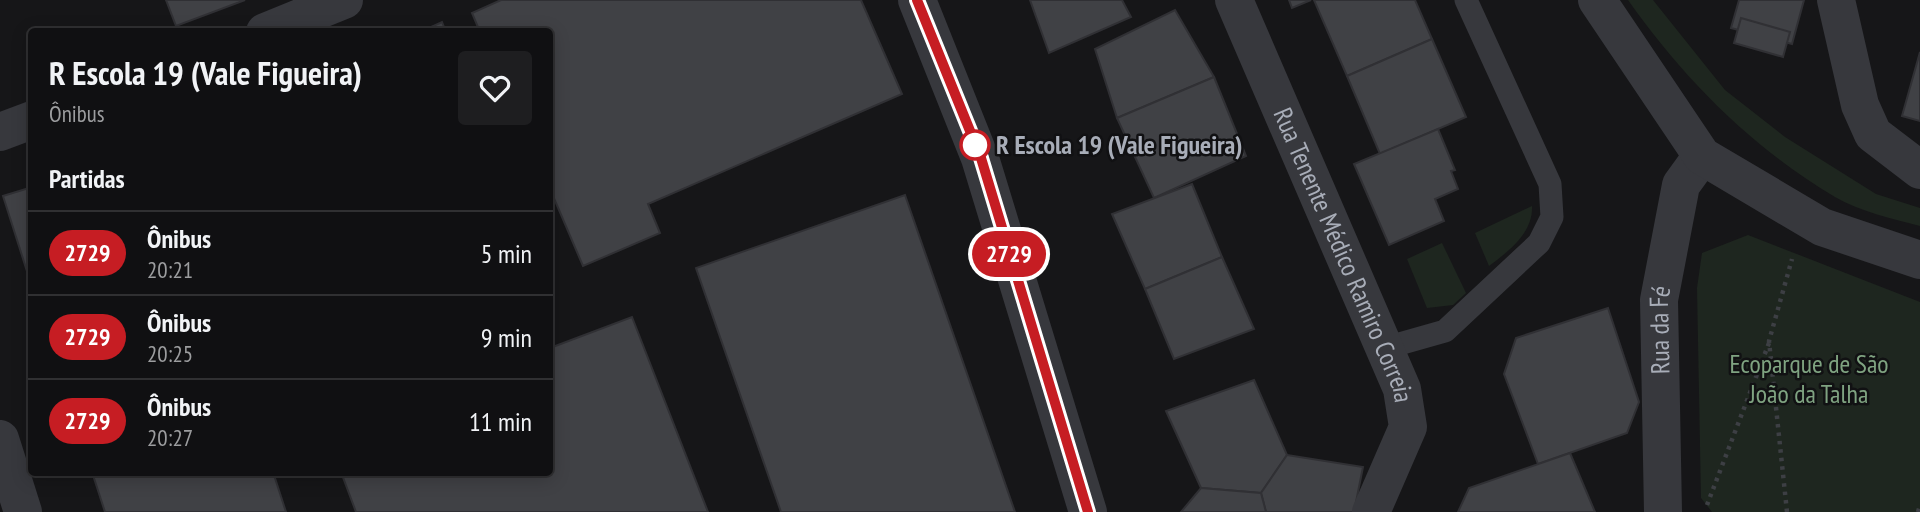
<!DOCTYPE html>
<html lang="pt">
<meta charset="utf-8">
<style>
:root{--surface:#101012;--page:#1e1e20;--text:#f1f3f6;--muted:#9c9d9f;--line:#303032}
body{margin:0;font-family:"PT Sans Narrow",sans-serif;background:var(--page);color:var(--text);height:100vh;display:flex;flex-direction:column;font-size:26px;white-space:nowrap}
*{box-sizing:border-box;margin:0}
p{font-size:23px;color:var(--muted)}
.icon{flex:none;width:38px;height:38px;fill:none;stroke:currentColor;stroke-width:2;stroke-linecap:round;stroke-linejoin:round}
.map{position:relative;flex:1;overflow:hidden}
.details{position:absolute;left:28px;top:28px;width:525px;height:448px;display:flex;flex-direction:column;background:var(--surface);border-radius:7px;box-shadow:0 4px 18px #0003,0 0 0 2px var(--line)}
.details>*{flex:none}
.badge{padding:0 14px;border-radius:23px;font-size:24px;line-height:46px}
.map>.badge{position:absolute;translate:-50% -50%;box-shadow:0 0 0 4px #fff}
h2{padding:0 21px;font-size:26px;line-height:63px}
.round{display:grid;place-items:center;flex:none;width:74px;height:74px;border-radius:7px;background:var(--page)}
.headline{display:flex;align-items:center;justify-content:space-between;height:119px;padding:0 21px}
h1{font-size:33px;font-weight:800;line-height:52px}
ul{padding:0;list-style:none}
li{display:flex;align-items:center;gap:21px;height:84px;padding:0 21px;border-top:2px solid var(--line)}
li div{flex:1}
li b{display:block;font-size:26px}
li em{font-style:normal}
li .badge{min-width:77px;font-weight:700;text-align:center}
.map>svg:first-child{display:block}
</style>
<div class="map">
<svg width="1920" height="512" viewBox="0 0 1920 512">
<rect width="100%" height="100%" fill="#161618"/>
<!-- green -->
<g fill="#1e261f">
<path d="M1628 0H1653L1725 90 1785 137 1876 194 1920 208V226C1893 219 1859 211 1835 197 1752 148 1683 78 1628 0Z"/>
<path d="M1532 206C1533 233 1509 251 1489 266L1475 233Z"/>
<path d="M1748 235 1920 302V512H1712L1701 498 1697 288 1702 253Z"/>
<path d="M1442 243 1466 293 1453 305 1427 308 1407 259Z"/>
</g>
<!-- building -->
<g fill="#404145" stroke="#303034" stroke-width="2">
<path d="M166 0H245L176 26Z"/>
<path d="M501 0H861L902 94 648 204 660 233 583 266 550 189V32H480L472 13Z"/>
<path d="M1030 0H1122L1131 17 1049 53Z"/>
<path d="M1289 0H1311L1292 8Z"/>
<path d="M1314 0H1415L1432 39 1347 76Z"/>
<path d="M1739 0H1804L1792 44 1731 28Z"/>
<path d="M1175 10 1214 77 1117 118 1095 49Z"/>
<path d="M1741 18 1790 32 1783 57 1734 43Z"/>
<path d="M442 22 446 32H420Z"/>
<path d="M1432 39 1466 117 1380 154 1347 76Z"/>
<path d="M1920 52V121L1902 116Z"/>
<path d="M1214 77 1246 156 1154 198 1117 118Z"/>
<path d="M1438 129 1455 170 1451 171 1458 189 1435 199 1444 221 1389 245 1354 164Z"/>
<path d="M1192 184 1222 257 1145 289 1112 214Z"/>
<path d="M32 187V287L3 196Z"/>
<path d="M905 195 1015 512H781L696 268Z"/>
<path d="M1222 257 1254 329 1174 359 1145 289Z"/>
<path d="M1608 308 1639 402 1627 433 1538 464 1504 374 1516 338Z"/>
<path d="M632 317 708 512H356L341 472H550V348Z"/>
<path d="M1254 380 1287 455 1261 493 1201 488 1166 411Z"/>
<path d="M1570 453 1595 512H1458L1469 488Z"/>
<path d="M1287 455 1363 467 1354 512H1266L1261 493Z"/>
<path d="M92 472H273L286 512H105Z"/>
<path d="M1201 488 1261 493 1266 512H1181Z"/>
</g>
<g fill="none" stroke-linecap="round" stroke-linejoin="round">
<!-- path -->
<g stroke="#3d3f44" stroke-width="4.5" stroke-dasharray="3.5 5" stroke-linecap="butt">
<path d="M1707 505 1769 343"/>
<path d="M1787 512 1769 341 1792 259"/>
<path d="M1918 512 1920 505"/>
</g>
<!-- service -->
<path stroke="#37383d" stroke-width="23" d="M1385 348 1445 331 1539 243 1552 217 1550 184 1466 0"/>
<!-- minor -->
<g stroke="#37383d" stroke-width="38">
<path d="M917 0 980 158 1088 512"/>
<path id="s1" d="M1234 0 1402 389 1408 427 1371 512"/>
<path d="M1836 0 1860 105 1873 134 1920 170"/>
<path d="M265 32 344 0"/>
<path d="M0 132 32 120"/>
<path d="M0 439 23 512"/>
<path id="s2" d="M1663 512 1659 300 1681 185 1702 156"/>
</g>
<!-- tertiary -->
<path stroke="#37383d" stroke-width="38" d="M1597 0 1702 156 1822 227 1920 260"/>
</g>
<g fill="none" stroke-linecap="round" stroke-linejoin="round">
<defs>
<path id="line" d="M917 0 981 158 1088 512"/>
</defs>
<!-- line casing -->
<use href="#line" stroke="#fff" stroke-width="16"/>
<!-- line -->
<use href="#line" stroke="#c61d23" stroke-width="10"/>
</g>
<!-- markers -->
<circle fill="#fff" stroke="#c61d23" stroke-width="3.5" cx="975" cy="145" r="14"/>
<g text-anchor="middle" stroke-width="5" stroke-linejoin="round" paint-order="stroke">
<!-- stop labels -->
<g font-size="26" font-weight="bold" fill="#a8adb8" stroke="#111113" text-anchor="start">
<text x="996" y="154">R Escola 19 (Vale Figueira)</text>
</g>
<!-- street labels -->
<g font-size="26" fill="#a8adb8" stroke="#111113">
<text dy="9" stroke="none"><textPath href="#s1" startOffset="278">Rua Tenente Médico Ramiro Correia</textPath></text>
<text dy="9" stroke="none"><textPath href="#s2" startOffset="182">Rua da Fé</textPath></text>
</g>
<!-- park labels -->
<g font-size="26" fill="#7fa381" stroke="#111113">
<text x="1809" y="373">Ecoparque de São<tspan x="1809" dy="30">João da Talha</tspan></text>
</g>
</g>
</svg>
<b class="badge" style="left:1009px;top:254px;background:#c61d23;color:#fff">2729</b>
<section class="details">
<div class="headline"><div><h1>R Escola 19 (Vale Figueira)</h1><p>Ônibus</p></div><a class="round"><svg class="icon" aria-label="heart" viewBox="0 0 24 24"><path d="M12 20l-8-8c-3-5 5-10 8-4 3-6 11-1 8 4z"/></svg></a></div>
<h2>Partidas</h2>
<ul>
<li><span class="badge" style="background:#c61d23;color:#fff">2729</span><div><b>Ônibus</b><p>20:21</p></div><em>5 min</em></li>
<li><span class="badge" style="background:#c61d23;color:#fff">2729</span><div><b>Ônibus</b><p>20:25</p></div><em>9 min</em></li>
<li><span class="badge" style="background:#c61d23;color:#fff">2729</span><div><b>Ônibus</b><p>20:27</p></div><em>11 min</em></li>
</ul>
</section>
</div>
